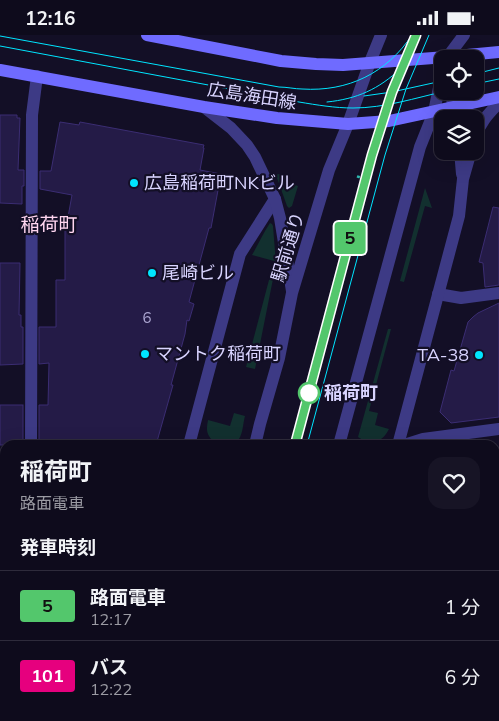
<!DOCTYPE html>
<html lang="ja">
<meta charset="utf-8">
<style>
:root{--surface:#0e0b1c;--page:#171425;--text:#f1f3f6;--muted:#9b9ba3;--line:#2e2b3b}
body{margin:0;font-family:Mulish,"Noto Sans JP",sans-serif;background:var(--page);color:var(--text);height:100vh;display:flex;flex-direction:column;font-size:19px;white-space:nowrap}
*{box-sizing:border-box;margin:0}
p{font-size:16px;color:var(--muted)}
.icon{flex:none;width:28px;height:28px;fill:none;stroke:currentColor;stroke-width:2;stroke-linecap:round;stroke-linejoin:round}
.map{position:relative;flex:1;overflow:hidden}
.panel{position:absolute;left:0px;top:405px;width:500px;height:281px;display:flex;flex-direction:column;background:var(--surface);border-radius:15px 15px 0 0;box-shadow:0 5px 20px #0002,0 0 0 1px var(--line)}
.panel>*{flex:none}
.badge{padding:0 10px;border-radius:4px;font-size:18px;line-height:32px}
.controls{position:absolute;left:434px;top:15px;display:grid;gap:10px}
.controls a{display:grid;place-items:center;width:50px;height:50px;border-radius:10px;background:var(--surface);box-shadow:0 5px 20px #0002,0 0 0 1px var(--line);font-size:25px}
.map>.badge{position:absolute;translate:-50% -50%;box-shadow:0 0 0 2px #fff}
h2{padding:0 20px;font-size:19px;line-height:45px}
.round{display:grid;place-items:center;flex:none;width:52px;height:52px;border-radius:15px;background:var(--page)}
.headline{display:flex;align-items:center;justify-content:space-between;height:85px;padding:0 20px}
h1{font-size:24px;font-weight:700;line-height:38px}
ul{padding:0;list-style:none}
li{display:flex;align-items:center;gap:15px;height:70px;padding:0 20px;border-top:1px solid var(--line)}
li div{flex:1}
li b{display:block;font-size:19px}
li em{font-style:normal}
li .badge{min-width:55px;font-weight:700;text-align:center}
.status{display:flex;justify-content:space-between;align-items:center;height:35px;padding:0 25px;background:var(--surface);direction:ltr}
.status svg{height:14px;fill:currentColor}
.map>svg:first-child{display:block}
</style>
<div class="status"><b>12:16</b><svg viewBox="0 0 49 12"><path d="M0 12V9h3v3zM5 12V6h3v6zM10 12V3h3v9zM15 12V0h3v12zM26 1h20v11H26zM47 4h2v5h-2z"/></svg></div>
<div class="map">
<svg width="499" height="686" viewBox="0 0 499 686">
<rect width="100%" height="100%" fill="#130f26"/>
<!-- green -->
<g fill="#12302f">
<path d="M279 139 282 140 289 148 298 151 292 171 289 173 287 171 276 140Z"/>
<path d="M425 153 432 173 425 171 404 247 400 246Z"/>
<path d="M270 188 272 189 273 191 276 229 255 334 246 332 274 226 252 220C258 210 263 198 270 188Z"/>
<path d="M388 294H391L369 376 378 378 375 390 389 394C382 408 371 411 358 402Z"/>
<path d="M234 378 245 381C243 388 243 398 239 404 232 415 214 411 209 401 206 396 207 391 208 385L230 391Z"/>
</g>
<!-- building -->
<g fill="#241b47" stroke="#3b2d73">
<path d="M0 80H17V83H20L18 135H24V151H22V169L0 168Z"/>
<path d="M60 87 79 90 80 87 204 110 203 113H204L200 135 221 139 211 193H209L189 267 194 269 189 286 187 285 185 299 171 350H173L156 410H39V370H48L49 328 39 329V292H56V245H65V193H66L72 160 40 154V136H51Z"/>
<path d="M493 172 499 173V250L485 252 483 228 479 227Z"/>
<path d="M0 228H20L19 280H21V292H23V329L0 330Z"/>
<path d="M499 268V382L451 388 440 377 451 335 454 336 468 287 473 282 478 278Z"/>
<rect x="0" y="370" width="23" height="40"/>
</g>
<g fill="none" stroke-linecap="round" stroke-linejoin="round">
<!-- path -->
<g stroke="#2fb8b0" stroke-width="3" stroke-dasharray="2.5 4" stroke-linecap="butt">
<path d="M358 143 360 137"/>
<path d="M285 686 286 681"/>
</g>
<!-- minor -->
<g stroke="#3d3a85" stroke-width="12">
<path d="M451 56 455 84"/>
<path d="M475 103C479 89 488 79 499 68"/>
<path d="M460 116 462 139"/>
<path d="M438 259 461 263 499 258"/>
<path d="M31 410 32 80 37 41"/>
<path d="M189 410 240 219 275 164"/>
<path d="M398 410 459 181 463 144 471 116"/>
<path d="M404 410 423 404 499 394"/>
<path d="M0 459H5"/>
<path d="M131 681 134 686"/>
<path d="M308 686 310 681"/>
</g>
<!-- tertiary -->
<g stroke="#3d3a85" stroke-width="12">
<path d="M446 24 464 0"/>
<path d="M204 72 231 93 247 110 255 122 275 164 280 183 292 256"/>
<path d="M255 410 260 389 279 323 292 258 329 135 348 89 370 27 381 0"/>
<path d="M339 410 420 112 434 77 442 38"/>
<path d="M182 686 183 681"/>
<path d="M264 686 266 681"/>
</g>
<!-- secondary -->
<g stroke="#6f6bff" stroke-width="12">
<path d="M147 0 281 26 316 29 343 30 446 22 499 17"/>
<path d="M0 35 204 72 277 83 348 89 389 86 499 62"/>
</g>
<!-- tram -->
<g stroke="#00e5ff" stroke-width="1">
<path d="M0 1 279 52C287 52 295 54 302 54 348 57 387 38 412 0"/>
<path d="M0 11 299 67C317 70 335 73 353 73 385 73 415 63 446 56"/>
<path d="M475 39 499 33"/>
<path d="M475 49 499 44"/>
<path d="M364 61 392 57 442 46"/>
<path d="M327 67C357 64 379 54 400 34"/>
<path d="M295 410 372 120 392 57 413 5"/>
<path d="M307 410 385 120 406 54 429 0"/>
<path d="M221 686 222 681"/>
<path d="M233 686 234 681"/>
</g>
</g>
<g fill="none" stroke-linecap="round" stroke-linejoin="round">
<defs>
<path id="line" d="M295 410 372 120 392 57 416 0"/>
</defs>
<!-- line casing -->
<use href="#line" stroke="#fff" stroke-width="11"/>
<!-- line -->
<use href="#line" stroke="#53c76c" stroke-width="8"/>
</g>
<!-- markers -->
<g fill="#00e5ff" stroke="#130f26" stroke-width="2">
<circle cx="134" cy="148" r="5"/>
<circle cx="152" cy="238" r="5"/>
<circle cx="145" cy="319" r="5"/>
<circle cx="479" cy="320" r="5"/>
</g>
<circle fill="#fff" stroke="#53c76c" stroke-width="2.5" cx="309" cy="358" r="10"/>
<g text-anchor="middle" stroke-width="4.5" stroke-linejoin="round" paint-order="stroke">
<!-- number labels -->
<g font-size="15" fill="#aca6d1">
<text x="147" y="288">6</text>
</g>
<!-- street labels -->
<g font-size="18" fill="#d9d4ff" stroke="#130f26">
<text transform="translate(252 61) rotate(9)" y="6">広島海田線</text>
<text transform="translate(288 212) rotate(-73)" y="6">駅前通り</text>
</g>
<!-- poi labels -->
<g font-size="18" fill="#d9d4ff" stroke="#130f26" text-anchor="start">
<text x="144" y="154">広島稲荷町NKビル</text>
<text x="162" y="244">尾崎ビル</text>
<text x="155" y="325">マントク稲荷町</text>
<text x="469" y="326" text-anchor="end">TA-38</text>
</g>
<!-- stop labels -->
<g font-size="18" font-weight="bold" fill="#d9d4ff" stroke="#130f26" text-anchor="start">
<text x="324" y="364">稲荷町</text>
</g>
<!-- neighbourhood labels -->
<g font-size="19" fill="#ffd6f0" stroke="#130f26">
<text x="49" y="196">稲荷町</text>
</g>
</g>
</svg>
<div class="controls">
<a><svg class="icon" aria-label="locate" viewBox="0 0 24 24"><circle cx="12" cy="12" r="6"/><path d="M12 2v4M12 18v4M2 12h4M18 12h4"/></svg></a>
<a><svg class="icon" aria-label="layers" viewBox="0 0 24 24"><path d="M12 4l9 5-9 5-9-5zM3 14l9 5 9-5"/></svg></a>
</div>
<b class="badge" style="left:350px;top:203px;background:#53c76c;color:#111">5</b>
<section class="panel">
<div class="headline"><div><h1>稲荷町</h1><p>路面電車</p></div><a class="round"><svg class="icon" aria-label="heart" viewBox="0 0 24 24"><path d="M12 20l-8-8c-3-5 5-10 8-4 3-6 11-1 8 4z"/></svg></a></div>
<h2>発車時刻</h2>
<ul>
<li><span class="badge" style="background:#53c76c;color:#111">5</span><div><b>路面電車</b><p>12:17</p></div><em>1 分</em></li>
<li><span class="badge" style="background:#e6007e;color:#fff">101</span><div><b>バス</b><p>12:22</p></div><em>6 分</em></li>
</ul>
</section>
</div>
